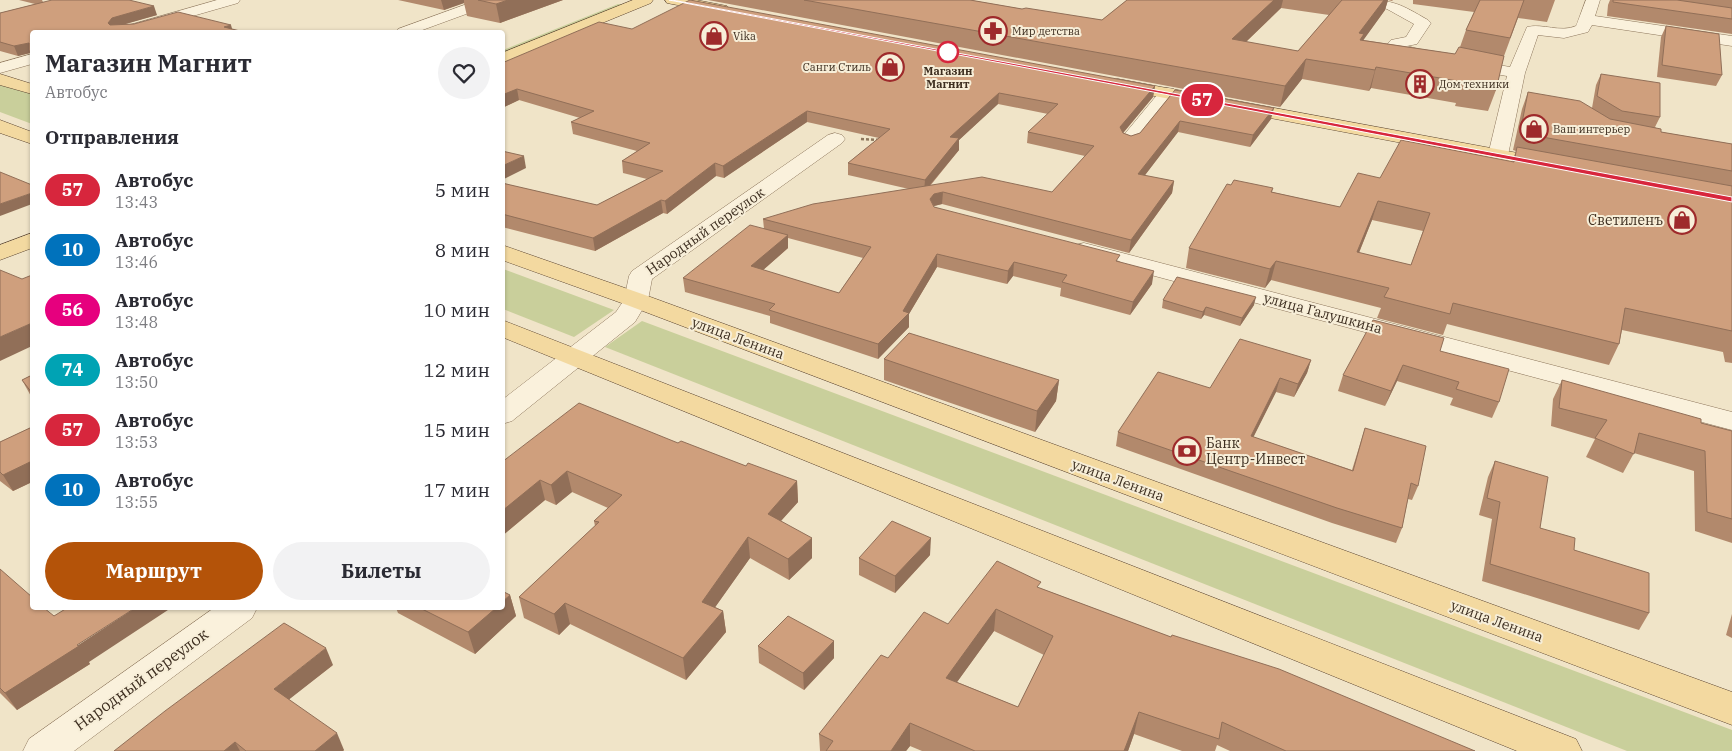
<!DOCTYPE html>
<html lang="ru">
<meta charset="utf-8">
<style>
:root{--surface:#fff;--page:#f2f2f3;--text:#2b2b33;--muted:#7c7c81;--accent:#b45309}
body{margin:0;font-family:"IBM Plex Serif",serif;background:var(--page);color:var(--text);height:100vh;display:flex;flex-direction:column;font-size:19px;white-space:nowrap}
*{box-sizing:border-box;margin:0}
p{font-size:16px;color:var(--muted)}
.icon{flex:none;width:28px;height:28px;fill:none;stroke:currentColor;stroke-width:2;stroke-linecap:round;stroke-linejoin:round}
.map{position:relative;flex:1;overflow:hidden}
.details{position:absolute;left:30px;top:30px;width:475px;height:580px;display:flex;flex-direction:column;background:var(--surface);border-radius:5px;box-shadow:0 1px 4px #0004}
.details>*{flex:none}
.badge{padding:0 10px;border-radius:16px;font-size:18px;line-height:32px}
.map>.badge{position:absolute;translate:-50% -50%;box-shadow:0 0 0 2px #fff}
h2{padding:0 15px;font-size:19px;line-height:45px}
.round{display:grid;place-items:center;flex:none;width:52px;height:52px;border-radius:26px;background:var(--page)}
.overview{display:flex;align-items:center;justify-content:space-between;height:85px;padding:0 15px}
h1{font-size:24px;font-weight:700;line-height:38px}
.cta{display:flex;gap:10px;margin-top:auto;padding:10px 15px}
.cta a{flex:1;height:58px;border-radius:30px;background:var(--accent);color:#fff;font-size:20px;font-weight:700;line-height:58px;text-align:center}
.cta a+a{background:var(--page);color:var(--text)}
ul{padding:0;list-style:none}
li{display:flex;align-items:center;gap:15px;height:60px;padding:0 15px}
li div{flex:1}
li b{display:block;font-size:19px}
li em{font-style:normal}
li .badge{min-width:55px;font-weight:700;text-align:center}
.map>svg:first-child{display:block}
</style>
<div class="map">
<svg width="1732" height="751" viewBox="0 0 1732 751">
<rect width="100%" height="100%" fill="#f0e4c8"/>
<!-- green -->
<g fill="#c9cf9b">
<path d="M618 4 625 5 503 54V50Z"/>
<path d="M0 83 32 94V124L0 112Z"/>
<path d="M503 269 614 310 574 337 503 309Z"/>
<path d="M642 321 1732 730V751H1627L605 347Z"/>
</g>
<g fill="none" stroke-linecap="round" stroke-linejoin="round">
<defs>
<g id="minor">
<path d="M217 0H240L238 3 137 32H114L116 29Z"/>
<path d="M478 0H488L490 3 488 6 417 32H396L398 29Z"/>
<path d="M1362 0C1395 0 1400 4 1428 20L1431 23 1417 44 1407 46 1429 52 1431 55 1429 58 1423 60 1386 51 1384 48 1391 40 1406 37 1414 24 1387 9 1364 3Z"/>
<path d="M1586 0H1600L1595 16 1732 36V46L1592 25 1588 32 1564 38 1538 35 1525 73 1508 155 1505 159 1498 161 1491 159 1488 155 1507 76 1459 68 1457 64 1459 60 1465 59 1510 67 1527 27C1543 23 1560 33 1576 26Z"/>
<path d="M32 54V64L0 73V63Z"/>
<path d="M1168 88 1174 89 1177 93 1137 144 1130 146 1123 144 1120 140 1123 136 1162 89Z"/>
<path d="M835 133 842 135 845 139 842 143 652 279 648 300 635 322 512 421 502 424V400L616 312 624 300 629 276 632 271 828 135Z"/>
<path d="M1084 243 1732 412V430L1076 255 1072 250 1076 245Z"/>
<path d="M214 608H257L252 618 74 751H23L29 739Z"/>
</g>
<g id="major">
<path d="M633 0H653L651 3 502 64V53Z"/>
<path d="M665 0H696L727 6 729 9 727 12 722 13 672 4 667 3Z"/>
<path d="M0 74 32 84V94L0 85Z"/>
<path d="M1118 79 1550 159 1557 161 1560 165 1557 169 1550 171 1112 88 1109 84 1112 80Z"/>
<path d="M0 120 32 132V144L0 133Z"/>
<path d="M32 233V248L0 260V245Z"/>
<path d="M502 245 645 295 1732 692V725L627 305 502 260Z"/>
<path d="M502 320 1576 739 1582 751H1517L502 337Z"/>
</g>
</defs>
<!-- minor casing -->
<use href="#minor" stroke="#8d765c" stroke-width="1"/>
<!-- major casing -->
<use href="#major" stroke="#5b4430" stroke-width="1"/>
<!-- path -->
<path stroke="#8d765c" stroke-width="2.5" stroke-dasharray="3 2" stroke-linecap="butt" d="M861 139 880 140"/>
<!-- minor -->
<use href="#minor" fill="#faf1dc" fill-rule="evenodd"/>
<!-- major -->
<use href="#major" fill="#f3d9a0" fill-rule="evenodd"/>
</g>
<!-- wall -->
<g fill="#b2896c" fill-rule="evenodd">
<path d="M19 0H42L43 2 157 15 125 24 231 25 32 32V58L30 53 18 56 0 51V13L35 4Z"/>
<path d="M398 0H563L500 23 467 16 464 3 444 10Z"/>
<path d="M708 0H970L1022 9 1102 20 1127 0H1393L1392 1 1388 0 1385 10 1363 40 1455 54 1460 47 1466 30 1474 12 1413 4V0H1555L1547 22 1518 18 1504 56 1496 90 1488 111 1455 106 1456 103 1371 88 1369 91 1302 79 1280 107ZM1281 8 1329 15 1298 51 1246 42Z"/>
<path d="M1610 0H1732V34L1607 16 1608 5Z"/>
<path d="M1666 26 1722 75 1716 86 1657 77 1661 37Z"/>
<path d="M632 29 1155 86 1153 97 1123 133 1131 136 1140 133 1175 90 1271 119 1250 147 1178 132 1144 176 1174 181 1172 193 1129 253 942 204 934 206V207L1119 261 1152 284 1130 315 1060 296 1061 288 1013 276 1007 284 937 267 909 314V327L878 359 770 323V316L685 292 683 278 764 229 763 219 909 189 848 175V163L879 138 807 122 724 178 716 176 667 214 663 213 595 251 502 227V183L597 205 647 179 623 173 622 161 637 151 573 134 571 122 580 118 519 100 502 108V63ZM998 104 1048 114 1028 132 1027 143 1085 156 1052 192 930 186 959 150V140ZM788 238 863 258 839 293 763 270 788 248Z"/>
<path d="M1601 74 1660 117 1655 127 1661 132 1732 144V363L1725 362 1723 352 1622 330 1619 344 1609 365 1447 324 1443 335 1377 318 1381 308 1271 280 1265 288 1186 268 1189 248 1273 188 1272 192 1340 207 1380 178 1512 162 1516 151 1513 150 1522 109 1528 92 1592 108 1596 85ZM1372 220 1423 231 1411 265 1359 253Z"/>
<path d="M1163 300 1254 305 1240 326 1204 315 1201 319 1162 308Z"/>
<path d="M1440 351 1499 402 1492 418 1450 405 1453 398 1397 381 1385 406 1338 391 1343 375Z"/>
<path d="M884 359 1059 380 1056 401 1035 432 884 380Z"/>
<path d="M1311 360 1307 373 1294 397 1276 392 1253 437 1352 470 1365 428 1418 486 1412 500 1408 499 1402 528 1396 543 1332 523 1116 446 1118 432 1210 388Z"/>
<path d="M32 375V398L22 380Z"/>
<path d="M1562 380 1701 423 1732 431V543L1695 531 1694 471 1634 453 1623 473 1586 457 1595 439 1551 426 1553 399Z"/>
<path d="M32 427V482L13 491 0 481V442Z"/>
<path d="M678 443 746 466 797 481 798 502 781 521 812 558 789 580 750 558 715 607 723 611 726 632 686 680 570 624 559 635 524 618 519 597 595 526 594 521 608 508 572 492 556 505 545 500 502 536V462Z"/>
<path d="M1495 461 1540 528 1574 550 1649 613 1639 630 1482 581 1492 519 1479 515 1488 477Z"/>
<path d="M930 555 895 593 859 575V558Z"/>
<path d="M0 569 90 664 17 710 0 693Z"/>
<path d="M1040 588 1475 751H1230L1217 745 1215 751H1182L1134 734 1128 751H922L910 746 906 751H820L819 734 888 658 948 624ZM994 631 1044 655 1018 707 957 682Z"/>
<path d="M510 595 516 616 475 654 398 613 396 608H502Z"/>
<path d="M1732 614V638L1726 635Z"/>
<path d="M758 646 834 658 804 690 759 663Z"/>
<path d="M333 665 289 699 344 750 343 751H114Z"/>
</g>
<!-- shaded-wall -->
<g fill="#916f58">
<path d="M441 0H464V3L444 10Z"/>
<path d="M508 0H563L500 23 496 4Z"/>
<path d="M1274 0H1283L1281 8 1228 59 1232 39Z"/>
<path d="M1384 0H1388L1385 10 1362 42 1359 33Z"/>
<path d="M154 6 157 15 115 27 112 32 108 23 112 18Z"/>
<path d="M231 25 233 32 224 27Z"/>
<path d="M29 43V51L30 53 18 56 14 46Z"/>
<path d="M1306 59 1302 79 1280 107 1285 86Z"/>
<path d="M1376 67 1371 88 1369 91 1375 70Z"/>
<path d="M1155 86 1153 97 1118 139 1120 127Z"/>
<path d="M517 89 519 100 502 108V95Z"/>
<path d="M999 93 998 104 959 140V150L924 192 925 180 950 137Z"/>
<path d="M1274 108 1271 119 1250 147 1253 135Z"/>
<path d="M807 111V122L724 178 723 166Z"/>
<path d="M1180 121 1178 132 1136 187 1138 174Z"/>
<path d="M524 156 526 168 502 180V166Z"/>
<path d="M715 163 716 176 667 214 665 201Z"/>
<path d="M1174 181 1172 193 1129 253 1131 240Z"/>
<path d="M943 192 942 204 934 206 930 199 934 194Z"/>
<path d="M32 193V204L0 216V204Z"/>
<path d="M661 200 663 213 595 251 593 238Z"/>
<path d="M1378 201 1372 220 1351 272 1357 252Z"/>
<path d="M788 235V248L752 280 751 266Z"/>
<path d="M937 254V267L909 314V327L878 359V344L903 311Z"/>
<path d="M1276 261 1271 280 1265 288 1270 269Z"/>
<path d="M1014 262 1013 276 1007 284 1008 271Z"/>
<path d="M1154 271 1152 284 1130 315 1133 302Z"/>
<path d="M1256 297 1254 305 1240 326 1242 318Z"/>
<path d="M1206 307 1204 315 1201 319 1203 312Z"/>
<path d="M32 323V346L0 361V337Z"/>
<path d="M1311 360 1307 373 1294 397 1298 384Z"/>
<path d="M1403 365 1397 381 1385 406 1391 391Z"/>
<path d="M1280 378 1276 392 1247 450 1251 436Z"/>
<path d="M1059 380 1056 401 1035 432 1037 411Z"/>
<path d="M32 461V482L13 491 3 475Z"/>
<path d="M567 471 572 492 556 505 551 485Z"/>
<path d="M540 480 545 500 502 536V511Z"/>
<path d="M797 481 798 502 769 534 768 514Z"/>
<path d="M748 537 750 558 704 623 702 602Z"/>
<path d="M812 538V558L789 580 788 559Z"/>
<path d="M931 538 930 555 895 593V576Z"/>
<path d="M510 595 516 616 475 654 468 632 496 608H502V602Z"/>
<path d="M565 603 570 624 559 635 554 614Z"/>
<path d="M135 608H171L89 662 90 664 17 710 5 693Z"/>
<path d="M996 609 994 631 944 700 946 678Z"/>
<path d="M723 611 726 632 686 680 683 658Z"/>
<path d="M834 641V658L804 690 803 673Z"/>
<path d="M326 648 333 665 282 705 274 689Z"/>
<path d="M1139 712 1134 734 1128 751H1124Z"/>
<path d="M910 723V746L906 751H891Z"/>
<path d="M337 733 344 750 343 751H315Z"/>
<path d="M235 742 240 751H224Z"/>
</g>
<!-- building -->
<g fill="#cf9f7d" stroke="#916f58" fill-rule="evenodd">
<path d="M52 0H129L154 6 112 18 108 23 110 25 134 24 178 12 231 25 224 27 244 32H32V52L29 51V43L14 46 0 42V13Z"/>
<path d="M478 0H508L496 4Z"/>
<path d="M690 0 1155 86 1120 127 1123 133 1131 136 1140 133 1175 90 1274 108 1253 135 1180 121 1138 174 1174 181 1131 240 943 192 934 194 930 199 934 207 1120 255 1116 261 1154 271 1133 302 1062 282 1067 275 1014 262 1008 271 937 254 903 311 909 313 878 344 769 310 775 304 683 278 750 225 788 235 751 266 839 293 871 247 763 219 813 204 982 177 1052 192 1094 146 1028 132 1058 104 999 93 950 137 959 138 925 180 848 163 890 129 807 111 723 166 715 163 665 201 661 200 593 238 502 214V183L597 205 663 171 622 161 650 143 571 122 594 111 517 89 502 95V63L599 22 632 29Z"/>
<path d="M804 0H970L1022 9 1026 8 1102 20 1127 0H1274L1232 39 1298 51 1342 0H1384L1359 33 1364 34 1360 40 1455 54 1459 47 1504 56 1496 90 1462 85 1463 82 1376 67 1375 70 1306 59 1285 86Z"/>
<path d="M1480 0H1524L1510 38 1466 30Z"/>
<path d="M1613 0H1677L1732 8V19L1613 2Z"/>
<path d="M1666 26 1719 34 1722 75 1662 65Z"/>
<path d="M1601 74 1660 83V117L1622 111 1597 96Z"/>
<path d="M1528 92 1580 101 1610 119 1661 129V132L1732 144V171L1520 133Z"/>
<path d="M1401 140 1514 162 1517 147 1732 186V331L1625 308 1619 344 1453 303 1450 314 1384 297 1389 288 1276 261 1270 269 1189 248 1227 184 1231 185 1234 180 1273 188 1271 192 1340 207 1358 173 1380 178ZM1378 201 1430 213 1411 265 1357 252Z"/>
<path d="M502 151 524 156 502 166Z"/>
<path d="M0 172 32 185V193L0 204Z"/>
<path d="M0 270 22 279 32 275V323L0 337Z"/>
<path d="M1177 277 1256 297 1242 318 1206 307 1203 312 1163 300Z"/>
<path d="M1373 320 1444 338 1440 351 1509 369 1499 402 1456 389 1459 382 1403 365 1391 391 1343 375Z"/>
<path d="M909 333 1059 380 1037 411 884 359Z"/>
<path d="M1240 339 1311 360 1298 384 1280 378 1251 436 1353 471 1365 428 1426 446 1418 486 1411 483 1402 528 1337 508 1118 432 1158 372 1210 388Z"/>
<path d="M32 375V393L22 380Z"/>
<path d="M1562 380 1701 419V423L1732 431V519L1707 512 1705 451 1639 433 1634 454 1595 438 1607 420 1559 408Z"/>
<path d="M579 403 678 443 681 441 746 466 748 463 797 481 768 514 812 538 788 559 748 537 702 602 723 611 683 658 565 603 554 614 519 597 599 522 594 521 622 495 567 471 551 485 540 480 502 511V462Z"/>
<path d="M32 427V461L3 475 0 472V442Z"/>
<path d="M1495 461 1548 477 1540 528 1575 538 1574 550 1649 573V613L1490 564 1500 502 1487 498Z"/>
<path d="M892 521 931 538 895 576 859 558Z"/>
<path d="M997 561 1041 582 1037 587 1171 637 1172 635 1279 669 1475 751H1286L1222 722 1219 739 1139 712 1124 751H975L910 723 891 751H826L833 741 819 734 881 655 888 658 924 612 948 624ZM996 609 1053 636 1018 707 946 678Z"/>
<path d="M0 569 32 597V608H44L54 616 67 608H135L77 645 79 646 5 693 0 688Z"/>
<path d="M502 591 510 595 502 602Z"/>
<path d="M420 608H496L468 632Z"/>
<path d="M788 616 834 641 803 673 758 646Z"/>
<path d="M284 623 326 648 274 689 337 733 315 751H246L235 742 224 751H114L165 711Z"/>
</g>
<!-- line -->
<path fill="#d7263d" stroke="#fff" d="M669 0H672L1732 197V202Z"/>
<!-- icons -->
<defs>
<symbol id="pharmacy-ring" viewBox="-11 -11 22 22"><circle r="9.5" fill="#f7eed8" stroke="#9e2a2b" stroke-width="1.5"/><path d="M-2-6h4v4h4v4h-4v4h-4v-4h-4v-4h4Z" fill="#9e2a2b"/></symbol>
<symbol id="shop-ring" viewBox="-11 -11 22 22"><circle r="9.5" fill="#f7eed8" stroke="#9e2a2b" stroke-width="1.5"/><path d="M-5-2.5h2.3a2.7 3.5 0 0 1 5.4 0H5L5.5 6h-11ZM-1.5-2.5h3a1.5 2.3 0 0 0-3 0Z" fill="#9e2a2b"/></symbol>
<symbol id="building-ring" viewBox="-11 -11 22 22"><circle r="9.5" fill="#f7eed8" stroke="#9e2a2b" stroke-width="1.5"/><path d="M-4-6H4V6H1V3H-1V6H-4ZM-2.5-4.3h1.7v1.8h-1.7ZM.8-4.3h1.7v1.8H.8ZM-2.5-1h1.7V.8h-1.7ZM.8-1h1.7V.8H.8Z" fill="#9e2a2b"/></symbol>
<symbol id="bank-ring" viewBox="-11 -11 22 22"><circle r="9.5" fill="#f7eed8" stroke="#9e2a2b" stroke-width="1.5"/><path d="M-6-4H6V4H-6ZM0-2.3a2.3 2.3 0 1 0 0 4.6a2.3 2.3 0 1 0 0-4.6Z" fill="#9e2a2b"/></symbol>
</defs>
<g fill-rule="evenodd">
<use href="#pharmacy-ring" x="977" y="15" width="32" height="32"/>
<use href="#shop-ring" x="698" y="20" width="32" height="32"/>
<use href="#shop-ring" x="874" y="51" width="32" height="32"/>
<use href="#building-ring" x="1404" y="68" width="32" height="32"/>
<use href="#shop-ring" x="1518" y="113" width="32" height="32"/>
<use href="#shop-ring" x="1666" y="204" width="32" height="32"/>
<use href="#bank-ring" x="1171" y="435" width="32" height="32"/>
</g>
<!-- markers -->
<circle fill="#fff" stroke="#d7263d" stroke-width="2.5" cx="948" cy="52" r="10"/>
<g text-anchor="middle" stroke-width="4" stroke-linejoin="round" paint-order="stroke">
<!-- far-poi labels -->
<g font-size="11" fill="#3d2e20" stroke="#f7eed8" text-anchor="start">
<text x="1012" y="35">Мир детства</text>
<text x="733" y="40">Vika</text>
<text x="871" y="71" text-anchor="end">Санги Стиль</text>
<text x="1439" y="88">Дом техники</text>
<text x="1553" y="133">Ваш интерьер</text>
</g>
<!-- far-stop labels -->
<g font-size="11" font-weight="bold" fill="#3d2e20" stroke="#f7eed8">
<text x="948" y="75">Магазин<tspan x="948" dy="13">Магнит</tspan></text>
</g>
<!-- poi labels -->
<g font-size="14" fill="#3d2e20" stroke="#f7eed8" text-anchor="end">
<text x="1663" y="225">Светиленъ</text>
<text x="1206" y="448" text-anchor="start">Банк<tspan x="1206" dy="16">Центр-Инвест</tspan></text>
</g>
<!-- street labels -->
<g font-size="14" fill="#3d2e20" stroke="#f7eed8">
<text transform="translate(705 231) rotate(-35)" y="5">Народный переулок</text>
<text transform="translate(1323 313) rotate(15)" y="5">улица Галушкина</text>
<text transform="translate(738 338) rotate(20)" y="5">улица Ленина</text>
<text transform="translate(1118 480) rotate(20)" y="5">улица Ленина</text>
<text transform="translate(1497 621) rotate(20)" y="5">улица Ленина</text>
</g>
<!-- near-street labels -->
<g font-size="16" fill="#3d2e20" stroke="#f7eed8">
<text transform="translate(141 679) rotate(-36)" y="6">Народный переулок</text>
</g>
</g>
</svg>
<b class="badge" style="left:1202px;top:100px;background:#d7263d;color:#fff">57</b>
<section class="details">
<div class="overview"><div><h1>Магазин Магнит</h1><p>Автобус</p></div><a class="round"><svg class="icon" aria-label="heart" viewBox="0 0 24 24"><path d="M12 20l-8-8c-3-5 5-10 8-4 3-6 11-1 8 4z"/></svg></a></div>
<h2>Отправления</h2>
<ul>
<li><span class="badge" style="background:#d7263d;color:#fff">57</span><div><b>Автобус</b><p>13:43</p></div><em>5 мин</em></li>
<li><span class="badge" style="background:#0072bc;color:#fff">10</span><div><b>Автобус</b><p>13:46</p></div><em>8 мин</em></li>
<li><span class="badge" style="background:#e6007e;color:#fff">56</span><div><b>Автобус</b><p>13:48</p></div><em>10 мин</em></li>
<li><span class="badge" style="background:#00a3b4;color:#fff">74</span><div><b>Автобус</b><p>13:50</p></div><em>12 мин</em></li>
<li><span class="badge" style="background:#d7263d;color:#fff">57</span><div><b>Автобус</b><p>13:53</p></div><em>15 мин</em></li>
<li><span class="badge" style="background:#0072bc;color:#fff">10</span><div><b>Автобус</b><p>13:55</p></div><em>17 мин</em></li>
</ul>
<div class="cta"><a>Маршрут</a><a>Билеты</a></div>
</section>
</div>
